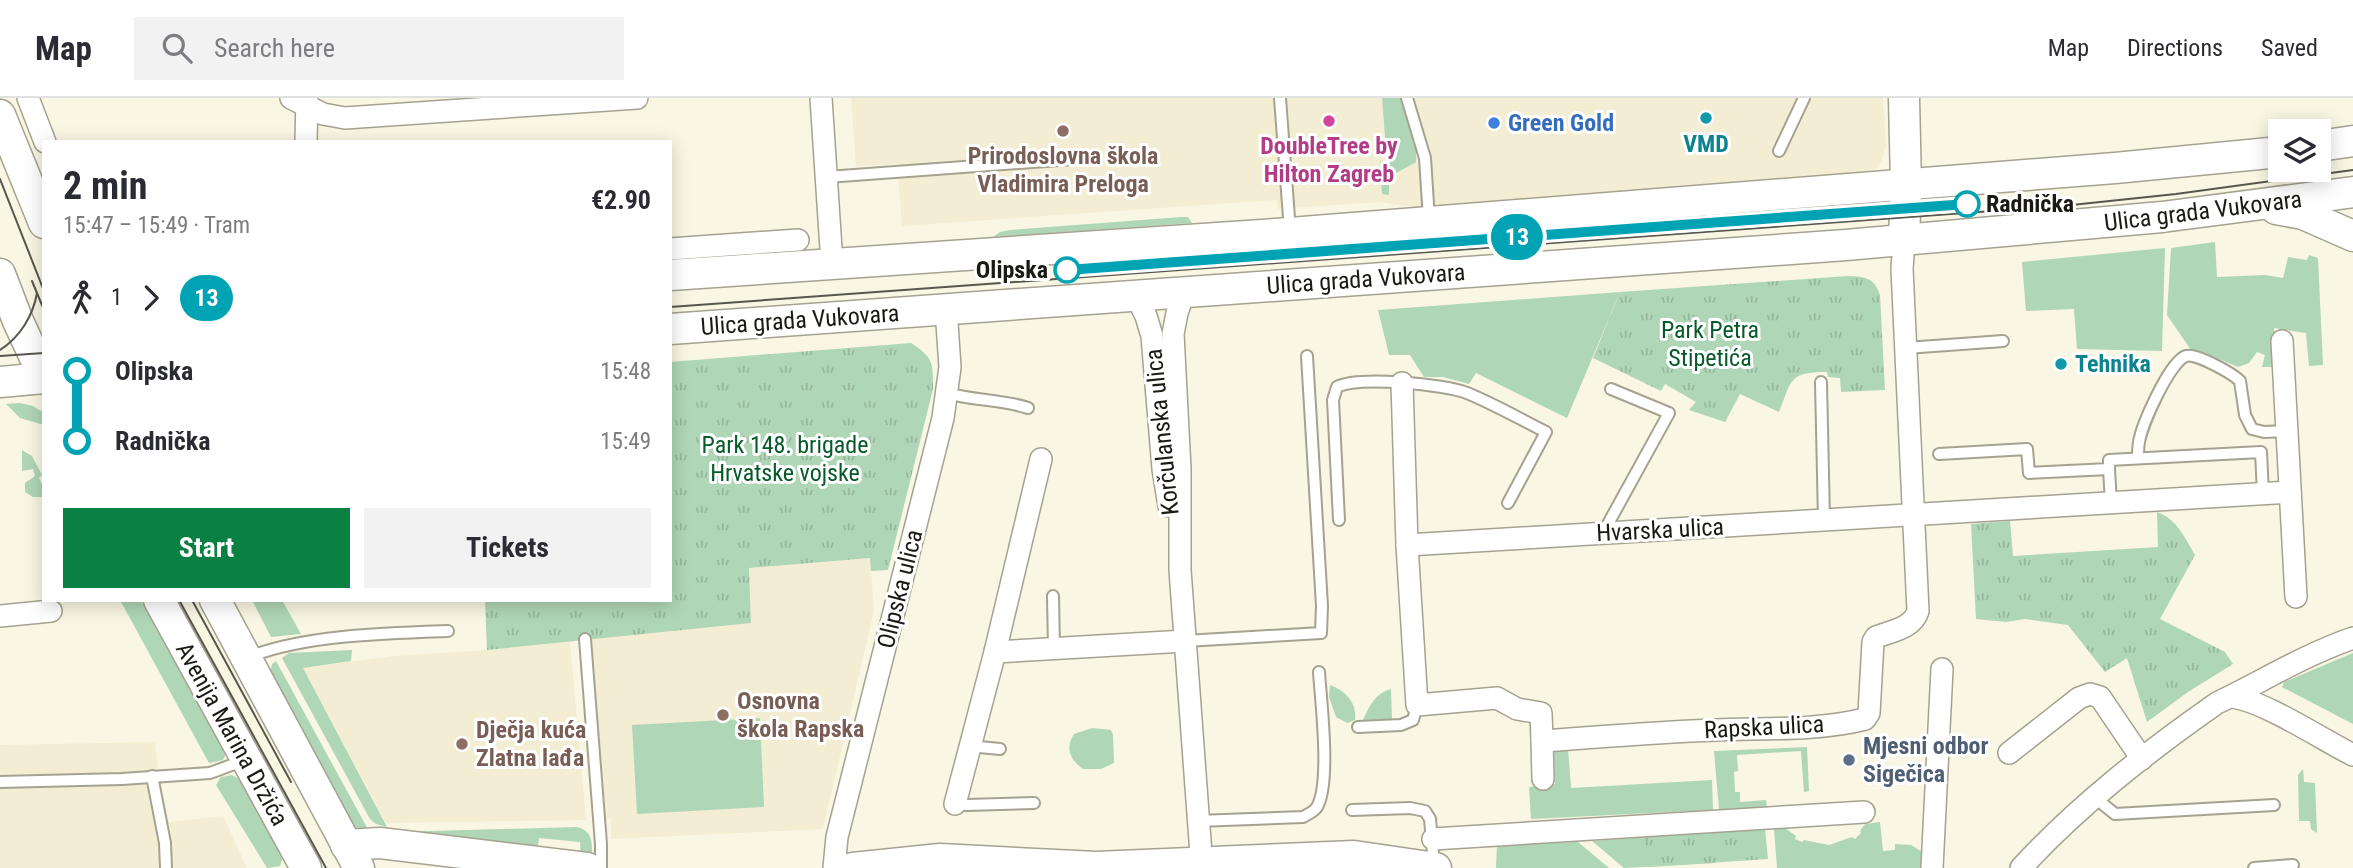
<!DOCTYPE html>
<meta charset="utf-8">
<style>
:root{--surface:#fff;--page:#f2f2f3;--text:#2b2b33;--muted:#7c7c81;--line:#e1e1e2;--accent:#0b8043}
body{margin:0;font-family:"Roboto Condensed",sans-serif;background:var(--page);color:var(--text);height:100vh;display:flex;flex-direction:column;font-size:26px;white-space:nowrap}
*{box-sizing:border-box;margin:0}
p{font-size:23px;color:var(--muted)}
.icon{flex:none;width:38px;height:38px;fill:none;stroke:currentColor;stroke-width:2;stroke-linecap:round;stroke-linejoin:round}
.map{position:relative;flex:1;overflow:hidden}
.side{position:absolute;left:42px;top:42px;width:630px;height:462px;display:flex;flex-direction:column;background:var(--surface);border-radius:0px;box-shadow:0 4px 18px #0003}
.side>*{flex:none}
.badge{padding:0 14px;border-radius:23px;font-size:24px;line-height:46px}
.fabs{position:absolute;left:2268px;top:21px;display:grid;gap:14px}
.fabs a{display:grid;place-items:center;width:63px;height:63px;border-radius:0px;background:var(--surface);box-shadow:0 4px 18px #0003;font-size:35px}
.map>.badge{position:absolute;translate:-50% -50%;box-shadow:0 0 0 4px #fff}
.legs{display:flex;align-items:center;gap:10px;height:77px;padding:0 21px;font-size:23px}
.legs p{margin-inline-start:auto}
.head{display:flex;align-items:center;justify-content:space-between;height:119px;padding:0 21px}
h1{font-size:38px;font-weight:700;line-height:52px}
.cta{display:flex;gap:14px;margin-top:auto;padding:14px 21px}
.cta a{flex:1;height:80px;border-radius:0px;background:var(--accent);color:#fff;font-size:28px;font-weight:700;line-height:80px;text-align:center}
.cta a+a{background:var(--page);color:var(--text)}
ul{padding:0 21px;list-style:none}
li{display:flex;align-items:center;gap:24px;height:70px;font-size:26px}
li i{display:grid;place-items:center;width:10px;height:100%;margin:0 9px;background:currentColor}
li i::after{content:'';width:18px;height:18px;margin:-9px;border:5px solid;border-radius:50%;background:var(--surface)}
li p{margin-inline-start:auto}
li:first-child i{background:linear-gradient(#0000 50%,currentColor 0)}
li:last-child i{background:linear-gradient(currentColor 50%,#0000 0)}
header{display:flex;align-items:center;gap:42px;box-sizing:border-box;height:98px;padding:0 35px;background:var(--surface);border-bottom:2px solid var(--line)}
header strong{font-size:33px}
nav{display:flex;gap:38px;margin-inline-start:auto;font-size:24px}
.search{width:490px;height:63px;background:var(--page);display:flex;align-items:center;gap:18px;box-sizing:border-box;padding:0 24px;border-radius:0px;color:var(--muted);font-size:26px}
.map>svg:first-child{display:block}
</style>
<header>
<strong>Map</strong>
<div class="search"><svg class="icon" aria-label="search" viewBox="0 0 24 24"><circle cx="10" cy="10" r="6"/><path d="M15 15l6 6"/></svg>Search here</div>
<nav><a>Map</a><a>Directions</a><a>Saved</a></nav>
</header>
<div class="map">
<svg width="2353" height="770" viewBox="0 0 2353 770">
<defs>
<pattern id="park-tufts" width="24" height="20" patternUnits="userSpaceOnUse" patternTransform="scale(1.75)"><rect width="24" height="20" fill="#afd6b6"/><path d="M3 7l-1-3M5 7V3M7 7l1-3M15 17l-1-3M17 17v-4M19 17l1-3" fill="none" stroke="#96b79c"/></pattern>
</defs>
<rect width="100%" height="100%" fill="#f9f6e3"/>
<!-- built -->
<g fill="#f3eed3">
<path d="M851 0H1883L1886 48 1882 62 1877 70 1860 78 1418 110 1380 104 1278 111 1277 102 902 128 897 66 856 68Z"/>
<path d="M870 460 874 513 823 731 611 741V721H604L590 541 751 525 749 470Z"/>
<path d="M570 543 586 722 386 725 303 570 393 558 487 552Z"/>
<path d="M155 644 159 678 169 724 223 718 247 770H0V647Z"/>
</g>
<!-- grass -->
<g fill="#afd6b6">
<path d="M1382 0H1400C1406 20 1418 43 1416 64L1389 79V97L1382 96 1380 63H1387Z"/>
<path d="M1181 119H1188L1192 125 993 139 1000 134 1010 132Z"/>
<path d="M2215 144 2217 179 2265 177 2283 180 2288 159 2307 162 2309 157 2318 160 2323 267 2309 268 2306 235 2274 230 2277 269H2262L2265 257 2257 254 2249 265 2238 269 2200 253 2191 252 2167 217 2171 150Z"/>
<path d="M2165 150 2162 253 2077 251 2074 211 2026 213 2022 164Z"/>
<path d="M1620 194 1567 320 1476 275 1469 286 1443 279H1424L1410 257H1389L1378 212Z"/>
<path d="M20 305 33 308 44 315V327L20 320 6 306Z"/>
<path d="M22 352 32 358 42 377 39 380 44 390V399H33L25 394V385L35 378 33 371 22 373Z"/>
<path d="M120 502H140L150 515 221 644 226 656 223 662 209 665Z"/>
<path d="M252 502H282L301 536 271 539Z"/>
<path d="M352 552 351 563 303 570 387 729 376 726 370 721 282 560 289 555Z"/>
<path d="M2353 555V626L2282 589 2284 584Z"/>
<path d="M276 563 370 735 350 727 269 580 272 566Z"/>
<path d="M1330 587C1346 593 1357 605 1355 622L1347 625 1336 619 1329 599Z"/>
<path d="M1391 591 1392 621 1363 622C1369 609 1375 595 1391 591Z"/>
<path d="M760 620 764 709 637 716 632 627Z"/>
<path d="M1092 630 1111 632 1113 637 1114 665 1101 671H1083C1070 662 1065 650 1074 636Z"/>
<path d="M1807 649 1809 693 1804 694 1801 653 1737 657 1738 673 1734 674 1735 694H1740V704L1766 702 1767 709 1719 712 1714 653Z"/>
<path d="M1568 650 1571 690 1712 682 1713 712 1531 721 1529 689 1555 686 1554 652Z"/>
<path d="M2303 671 2304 684 2315 685 2317 735 2311 731 2310 723H2299L2298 677Z"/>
<path d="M232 677 243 683 283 758 280 768 267 770 216 687 221 679Z"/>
<path d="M1880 724 1883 753 1895 752V746L1911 747 1927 757 1926 770H1777L1774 731 1785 730 1796 738 1795 741 1802 744 1804 742 1829 747 1852 739 1855 741 1861 735 1860 733 1865 726Z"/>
<path d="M577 729C594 733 592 747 592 761L581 760 580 744 539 740 537 755 396 734Z"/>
<path d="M1713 735 1716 765 1624 770 1592 743Z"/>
<path d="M1578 744 1609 770H1496L1497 746Z"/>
</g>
<!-- park -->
<g fill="url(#park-tufts)">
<path d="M1848 178C1865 179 1874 179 1880 197L1885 292 1841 294 1840 280 1828 279 1827 274C1788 274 1792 282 1779 314L1740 296 1725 324 1689 312 1696 304 1665 286 1661 293 1593 260 1620 194Z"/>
<path d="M911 245C934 260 933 265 933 291L888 472 871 473 870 460 749 470 751 525 487 552 485 502H670V264Z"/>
<path d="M2157 414C2177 421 2185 440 2195 457L2160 521 2225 554 2233 566 2188 594 2147 624 2127 560 2105 574 2068 527 2025 521 2006 524 1976 521 1971 426 2010 423 2013 458 2158 449Z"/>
<path d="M1765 731 1768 761 1648 769 1645 739Z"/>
</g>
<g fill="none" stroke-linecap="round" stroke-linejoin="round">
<defs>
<g id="lane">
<path d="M1280 0 1290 133"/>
<path d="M1407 0 1425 60 1429 121"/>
<path d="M1779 53 1804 0"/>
<path d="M827 79 1087 60"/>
<path d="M1906 250 2003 243"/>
<path d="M1821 284 1824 422"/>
<path d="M947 295C974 303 1001 301 1028 310"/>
<path d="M1939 356 2027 351 2029 375 2109 371V362L2261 354 2263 396"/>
<path d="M2138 360C2138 355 2138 349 2139 344 2142 326 2170 263 2186 258 2196 255 2232 275 2240 283L2245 317 2252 331 2264 334 2287 333"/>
<path d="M2109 371 2111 405"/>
<path d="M1339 422 1333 302 1337 289C1358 278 1445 286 1467 295 1494 306 1520 321 1546 334L1508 405"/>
<path d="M1603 435 1669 315 1611 291"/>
<path d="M1053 498 1054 550"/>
<path d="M585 541 601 746V770"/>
<path d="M1185 543 1321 535 1322 508 1307 258"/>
<path d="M249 559C304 537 388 535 448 533"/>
<path d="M1358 629 1401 627 1413 622 1417 607"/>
<path d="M969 648 1000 651"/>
<path d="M152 678 165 745 166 770"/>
<path d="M0 684 122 681 210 675 245 662"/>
<path d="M2094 699 2115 716 2274 707"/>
<path d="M955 706 967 707 1034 705"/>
<path d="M1352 712 1410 710 1425 713 1430 721 1434 767"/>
<path d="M1197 723 1303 719C1308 716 1314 714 1317 709 1331 685 1321 604 1319 574"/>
<path d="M2254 770 2293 767"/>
</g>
<g id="street">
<path d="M28 0 45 44"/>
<path d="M291 0 323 16 345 20 637 0"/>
<path d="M821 0 832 166"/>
<path d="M306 44 307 0"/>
<path d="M670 151 798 142"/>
<path d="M1184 195 1177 215 1173 236 1180 371V472L1202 770"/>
<path d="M1136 198 1146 218 1152 238 1163 371 1169 408"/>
<path d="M2282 243 2296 499"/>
<path d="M1402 285 1407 447 1417 607 1497 600 1517 611 1541 615 1542 643"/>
<path d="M1407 447 2290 394"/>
<path d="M0 518 51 513"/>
<path d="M995 554 1185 543"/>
<path d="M2233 599C2266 604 2321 641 2353 657"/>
<path d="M2009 655 2079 600 2090 596 2100 599 2142 661"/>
<path d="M1543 681 1542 643C1600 639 1657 634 1715 632 1764 630 1818 633 1865 621L1869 615 1873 544 1876 539C1892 533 1913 530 1918 513L1902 171 1904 142"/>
<path d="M955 706 995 554 1041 361"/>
<path d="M1433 741 1864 714"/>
<path d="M834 770 837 739 943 320 950 269 946 211"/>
<path d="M1932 770 1942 571"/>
<path d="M2021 770C2079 707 2147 654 2217 605 2263 583 2304 557 2353 540"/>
</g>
<g id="secondary">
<path d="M0 17 44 125"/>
<path d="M2319 48 2353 43"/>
<path d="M2276 111 2303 116 2353 138"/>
<path d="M1904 142 1906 87 1904 0"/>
<path d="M0 176 18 223 44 279"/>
<path d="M670 177 1290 135 2115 70 2280 54"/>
<path d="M670 231 1846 147 2162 119 2353 94"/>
<path d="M0 284 44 280"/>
<path d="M159 502 306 770"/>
<path d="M215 502 359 770"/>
<path d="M346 747 380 745 587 770"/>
<path d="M853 770 940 761 1096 769 1354 758 1436 770"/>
</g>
</defs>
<!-- lane casing -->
<use href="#lane" stroke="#a5a290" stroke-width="14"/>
<!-- street casing -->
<use href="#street" stroke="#a5a290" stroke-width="24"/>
<!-- secondary casing -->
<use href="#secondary" stroke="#a5a290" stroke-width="33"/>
<!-- lane -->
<use href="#lane" stroke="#fff" stroke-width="10"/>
<!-- street -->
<use href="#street" stroke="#fff" stroke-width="21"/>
<!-- secondary -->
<use href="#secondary" stroke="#fff" stroke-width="30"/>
<!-- tram -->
<g stroke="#58574d" stroke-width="2">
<path d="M0 81 44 193"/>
<path d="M32 183 44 212"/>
<path d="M670 209 2062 108 2176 96 2353 72"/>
<path d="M0 252C20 239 33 218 37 195"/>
<path d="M0 258 44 255"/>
<path d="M179 502 326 770"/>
<path d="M192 502 291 684"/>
</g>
</g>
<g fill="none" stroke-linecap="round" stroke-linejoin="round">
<defs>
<path id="line-1" d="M1067 172 1967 106"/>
</defs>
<!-- line-1 casing -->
<use href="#line-1" stroke="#fff" stroke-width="16"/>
<!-- line-1 -->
<use href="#line-1" stroke="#00a3b4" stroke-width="10"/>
</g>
<!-- markers -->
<g fill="#0f9aa8" stroke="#fff" stroke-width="2.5">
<circle cx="1706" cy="20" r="7"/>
<circle cx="2061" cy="266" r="7"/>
</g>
<circle fill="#d1479c" stroke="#fff" stroke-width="2.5" cx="1329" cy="23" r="7"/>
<circle fill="#3f7fe0" stroke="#fff" stroke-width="2.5" cx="1494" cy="25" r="7"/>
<g fill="#8d6e63" stroke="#fff" stroke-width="2.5">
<circle cx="1063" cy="33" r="7"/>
<circle cx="723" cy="617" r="7"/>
<circle cx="462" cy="646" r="7"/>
</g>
<g fill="#fff" stroke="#00a3b4" stroke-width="3.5">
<circle cx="1967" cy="106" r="12"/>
<circle cx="1067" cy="172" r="12"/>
</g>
<circle fill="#5c6f8a" stroke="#fff" stroke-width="2.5" cx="1849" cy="662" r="7"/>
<g text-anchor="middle" stroke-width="6" stroke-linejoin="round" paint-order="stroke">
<!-- shop labels -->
<g font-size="24" font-weight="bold" fill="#366cbe" stroke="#fff" text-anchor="start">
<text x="1508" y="33">Green Gold</text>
</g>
<!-- culture labels -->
<g font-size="24" font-weight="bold" fill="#0d838f" stroke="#fff">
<text x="1706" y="54">VMD</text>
<text x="2075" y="274" text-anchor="start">Tehnika</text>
</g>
<!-- hotel labels -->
<g font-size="24" font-weight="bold" fill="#b23c85" stroke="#fff">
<text x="1329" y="56">DoubleTree by<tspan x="1329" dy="28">Hilton Zagreb</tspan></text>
</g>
<!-- education labels -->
<g font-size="24" font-weight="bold" fill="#785e54" stroke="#fff" text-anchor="start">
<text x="1063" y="66" text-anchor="middle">Prirodoslovna škola<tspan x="1063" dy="28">Vladimira Preloga</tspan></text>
<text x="737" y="611">Osnovna<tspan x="737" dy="28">škola Rapska</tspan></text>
<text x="476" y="640">Dječja kuća<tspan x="476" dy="28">Zlatna lađa</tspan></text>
</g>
<!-- stop labels -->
<g font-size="24" font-weight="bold" fill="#1a1913" stroke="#fff" text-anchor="start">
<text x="1986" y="114">Radnička</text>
<text x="1048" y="180" text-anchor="end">Olipska</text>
</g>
<!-- street labels -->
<g font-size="24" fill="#1a1913" stroke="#fff">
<text transform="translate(2203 113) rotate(-7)" y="8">Ulica grada Vukovara</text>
<text transform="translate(1366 181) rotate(-4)" y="8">Ulica grada Vukovara</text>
<text transform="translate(800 222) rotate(-4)" y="8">Ulica grada Vukovara</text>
<text transform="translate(1162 334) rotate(-96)" y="8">Korčulanska ulica</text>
<text transform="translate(1660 432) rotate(-3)" y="8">Hvarska ulica</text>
<text transform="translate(900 491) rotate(-76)" y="8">Olipska ulica</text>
<text transform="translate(1764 629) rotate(-3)" y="8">Rapska ulica</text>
<text transform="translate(232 636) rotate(61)" y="8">Avenija Marina Držića</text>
</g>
<!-- park labels -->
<g font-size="24" fill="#065a28" stroke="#fff">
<text x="1710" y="240">Park Petra<tspan x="1710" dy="28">Stipetića</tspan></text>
<text x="785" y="355">Park 148. brigade<tspan x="785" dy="28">Hrvatske vojske</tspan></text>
</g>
<!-- service labels -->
<g font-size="24" font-weight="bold" fill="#4e5e75" stroke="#fff" text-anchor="start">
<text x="1863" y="656">Mjesni odbor<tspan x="1863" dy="28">Sigečica</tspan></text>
</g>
</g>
</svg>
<div class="fabs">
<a><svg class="icon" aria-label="layers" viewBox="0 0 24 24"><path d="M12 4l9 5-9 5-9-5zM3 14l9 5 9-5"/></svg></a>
</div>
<b class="badge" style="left:1517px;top:139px;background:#00a3b4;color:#fff">13</b>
<section class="side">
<div class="head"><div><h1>2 min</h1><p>15:47 – 15:49 · Tram</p></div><b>€2.90</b></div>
<div class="legs"><svg class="icon" aria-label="walk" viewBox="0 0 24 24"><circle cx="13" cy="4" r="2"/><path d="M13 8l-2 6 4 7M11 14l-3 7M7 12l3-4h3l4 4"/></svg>1<svg class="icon" aria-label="forward" viewBox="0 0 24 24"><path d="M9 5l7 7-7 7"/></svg><b class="badge" style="background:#00a3b4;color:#fff">13</b></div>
<ul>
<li><i style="color:#00a3b4"></i><b>Olipska</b><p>15:48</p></li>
<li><i style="color:#00a3b4"></i><b>Radnička</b><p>15:49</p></li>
</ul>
<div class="cta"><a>Start</a><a>Tickets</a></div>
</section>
</div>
